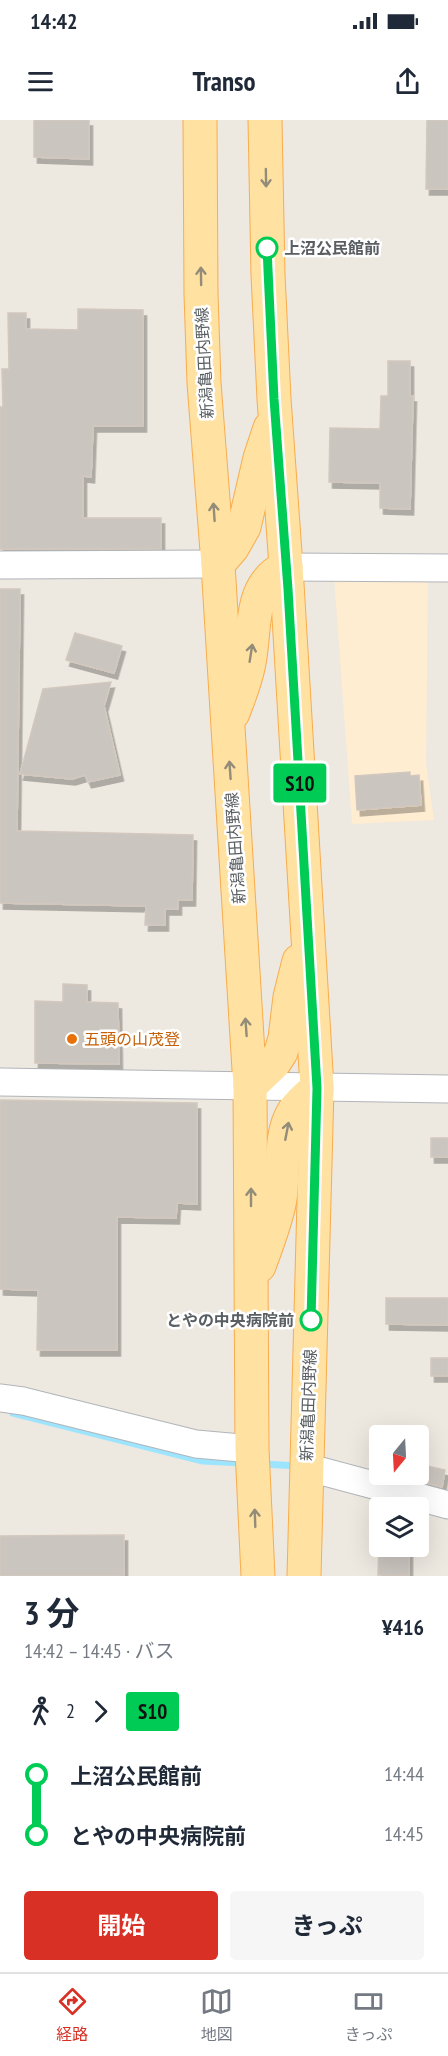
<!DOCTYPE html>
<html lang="ja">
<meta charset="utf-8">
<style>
:root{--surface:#fff;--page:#f6f6f7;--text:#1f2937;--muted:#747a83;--line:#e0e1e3;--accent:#d93025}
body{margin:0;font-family:"PT Sans Narrow","Noto Sans JP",sans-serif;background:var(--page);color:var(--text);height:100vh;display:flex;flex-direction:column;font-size:22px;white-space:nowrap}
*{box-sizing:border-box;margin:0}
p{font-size:20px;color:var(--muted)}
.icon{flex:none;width:33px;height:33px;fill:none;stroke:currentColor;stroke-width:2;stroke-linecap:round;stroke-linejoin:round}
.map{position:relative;height:1456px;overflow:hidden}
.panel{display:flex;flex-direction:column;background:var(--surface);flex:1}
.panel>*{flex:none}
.badge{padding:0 12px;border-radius:4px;font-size:21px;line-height:39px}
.needle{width:39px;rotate:198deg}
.buttons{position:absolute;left:369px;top:1305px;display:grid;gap:12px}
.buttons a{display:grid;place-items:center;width:60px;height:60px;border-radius:6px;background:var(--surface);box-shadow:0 6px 24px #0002;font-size:30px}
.map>.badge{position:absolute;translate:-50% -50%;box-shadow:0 0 0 3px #fff}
.legs{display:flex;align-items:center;gap:9px;height:66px;padding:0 24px;font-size:20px}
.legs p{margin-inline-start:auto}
.summary{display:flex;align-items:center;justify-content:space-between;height:102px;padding:0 24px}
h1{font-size:33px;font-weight:700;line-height:45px}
.primary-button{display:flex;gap:12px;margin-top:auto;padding:12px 24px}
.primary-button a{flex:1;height:69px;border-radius:6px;background:var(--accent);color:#fff;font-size:24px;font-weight:700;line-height:69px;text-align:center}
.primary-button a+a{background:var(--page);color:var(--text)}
ul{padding:0 24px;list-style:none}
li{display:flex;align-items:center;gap:21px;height:60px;font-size:22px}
li i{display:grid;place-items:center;width:9px;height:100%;margin:0 8px;background:currentColor}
li i::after{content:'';width:15px;height:15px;margin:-8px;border:4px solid;border-radius:50%;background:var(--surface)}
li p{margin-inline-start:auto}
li:first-child i{background:linear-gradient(#0000 50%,currentColor 0)}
li:last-child i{background:linear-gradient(currentColor 50%,#0000 0)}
.status{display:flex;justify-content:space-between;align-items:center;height:42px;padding:0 30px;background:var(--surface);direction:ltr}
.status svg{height:16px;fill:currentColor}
header{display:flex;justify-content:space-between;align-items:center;height:78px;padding:0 24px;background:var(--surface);font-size:27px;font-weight:700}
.menu{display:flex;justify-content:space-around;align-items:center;height:84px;border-top:2px solid var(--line);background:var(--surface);font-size:16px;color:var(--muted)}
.menu a{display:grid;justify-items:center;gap:3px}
.menu .active{color:var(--accent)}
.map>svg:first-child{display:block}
</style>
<div class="status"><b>14:42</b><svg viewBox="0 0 49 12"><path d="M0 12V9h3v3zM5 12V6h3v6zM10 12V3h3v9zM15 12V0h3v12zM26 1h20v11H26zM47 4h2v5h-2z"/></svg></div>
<header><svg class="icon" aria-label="menu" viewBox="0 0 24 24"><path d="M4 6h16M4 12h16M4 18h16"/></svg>Transo<svg class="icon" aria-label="share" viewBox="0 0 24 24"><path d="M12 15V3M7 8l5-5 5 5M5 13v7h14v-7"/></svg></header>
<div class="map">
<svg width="448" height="1456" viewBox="0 0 448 1456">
<defs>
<filter id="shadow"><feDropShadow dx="3.5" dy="6" stdDeviation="0" flood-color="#0004"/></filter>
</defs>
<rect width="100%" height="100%" fill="#ede8e0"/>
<!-- commercial -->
<path fill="#ffedd2" d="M334 457 428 458 426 644 434 700 352 704Z"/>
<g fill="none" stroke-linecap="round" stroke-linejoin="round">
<!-- stream -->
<g stroke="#9de4ff" stroke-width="7">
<path d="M13 1293 203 1341 245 1343"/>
<path d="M262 1344 299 1346"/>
</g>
</g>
<!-- building -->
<g fill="#cac5bf" stroke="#d2c8be" stroke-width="1.5" filter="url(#shadow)">
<path d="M34 0H89V39L34 37Z"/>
<path d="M427 0H448V69H426Z"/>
<path d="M78 189 143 190V306H93L91 357 83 356V398H161V429H0V287H3L2 249H9L8 193H26V209L78 210Z"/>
<path d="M388 241H410V276H413L410 389 380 388V363L329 362 330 308 380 309 381 276H388Z"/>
<path d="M0 469H20L17 711 193 715 192 780H178V789H165V805H145L146 786 0 783Z"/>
<path d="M75 513 122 526 114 553 66 540Z"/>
<path d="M111 562 104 586 120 655 88 662 85 655 72 659 20 654 43 569Z"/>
<path d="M410 652V656L419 655 421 685 357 690 355 656Z"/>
<path d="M63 864 87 865V882L118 883 119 944 35 943V881L63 882Z"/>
<path d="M0 980 197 983V1084L177 1083 176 1098 117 1097V1230H37L38 1170 0 1169Z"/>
<rect x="431" y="1018" width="17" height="19"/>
<path d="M386 1178H448V1205L386 1204Z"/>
<rect x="431" y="1238" width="17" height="18"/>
<path d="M427 1346 445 1350 442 1367 423 1362Z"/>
<path d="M124 1415V1456H0V1416Z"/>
<path d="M379 1426H409V1455H378Z"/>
</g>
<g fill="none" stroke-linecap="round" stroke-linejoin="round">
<defs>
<g id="street">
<path d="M0 445 218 444"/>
<path d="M286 447 448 448"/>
<path d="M0 962 448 969"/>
<path d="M0 1278 23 1281 196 1324 252 1329"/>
<path d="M306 1347 448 1385"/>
</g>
<g id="primary">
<path d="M200 0 201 174 204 263 218 444 250 966 252 1329 258 1456"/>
<path d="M265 0 268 155 274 279 286 447 317 968 304 1456"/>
<path d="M218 444 232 428 244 407 260 338 270 308"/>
<path d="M233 593C239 577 246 560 249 543 256 508 248 465 286 447"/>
<path d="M250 966 274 943 281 932 285 918 290 877 299 841"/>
<path d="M259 1146C267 1124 276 1102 280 1079 284 1053 279 1013 294 991 300 982 309 975 317 968"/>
</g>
</defs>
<!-- street casing -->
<use href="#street" stroke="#b1b5b9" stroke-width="29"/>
<!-- primary casing -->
<use href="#primary" stroke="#f9ac4c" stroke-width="35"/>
<!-- street -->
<use href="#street" stroke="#fff" stroke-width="27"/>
<!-- primary -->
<use href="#primary" stroke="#ffe1a2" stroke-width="33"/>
</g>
<!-- one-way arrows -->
<defs><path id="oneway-shaft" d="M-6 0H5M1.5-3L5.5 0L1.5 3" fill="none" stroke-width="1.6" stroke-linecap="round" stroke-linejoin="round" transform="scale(1.5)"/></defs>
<g stroke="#938c78">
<use href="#oneway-shaft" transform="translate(266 58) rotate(89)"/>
<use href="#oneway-shaft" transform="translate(201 156) rotate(-91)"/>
<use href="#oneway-shaft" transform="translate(214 392) rotate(-94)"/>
<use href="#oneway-shaft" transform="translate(251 533) rotate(-81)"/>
<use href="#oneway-shaft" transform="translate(230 650) rotate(-94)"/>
<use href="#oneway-shaft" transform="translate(246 907) rotate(-94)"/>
<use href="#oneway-shaft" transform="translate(287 1011) rotate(-79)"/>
<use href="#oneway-shaft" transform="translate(251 1077) rotate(-90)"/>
<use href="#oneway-shaft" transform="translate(255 1398) rotate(-92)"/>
</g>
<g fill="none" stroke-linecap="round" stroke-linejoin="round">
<defs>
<path id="line-1" d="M267 128 274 279 288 469 317 968 311 1200"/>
</defs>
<!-- line-1 casing -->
<use href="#line-1" stroke="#fff" stroke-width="14"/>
<!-- line-1 -->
<use href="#line-1" stroke="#0c5" stroke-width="9"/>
</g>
<!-- markers -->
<g fill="#fff" stroke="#0c5" stroke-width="3">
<circle cx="267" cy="128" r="10"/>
<circle cx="311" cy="1200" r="10"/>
</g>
<circle fill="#e8710a" stroke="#fff" stroke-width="2" cx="72" cy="919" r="6"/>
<g text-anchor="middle" stroke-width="5" stroke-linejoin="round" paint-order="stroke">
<!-- stop labels -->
<g font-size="16" font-weight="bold" fill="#595e62" stroke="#fff" text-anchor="start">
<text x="284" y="134">上沼公民館前</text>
<text x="294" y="1206" text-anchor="end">とやの中央病院前</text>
</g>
<!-- street labels -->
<g font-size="16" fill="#595e62" stroke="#fff">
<text transform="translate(204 243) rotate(-93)" y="6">新潟亀田内野線</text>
<text transform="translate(235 728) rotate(-94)" y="6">新潟亀田内野線</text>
<text transform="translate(308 1285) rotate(-88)" y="6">新潟亀田内野線</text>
</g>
<!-- food labels -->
<g font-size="16" fill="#c56008" stroke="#fff" text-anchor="start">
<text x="84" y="925">五頭の山茂登</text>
</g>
</g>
</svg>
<div class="buttons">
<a><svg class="needle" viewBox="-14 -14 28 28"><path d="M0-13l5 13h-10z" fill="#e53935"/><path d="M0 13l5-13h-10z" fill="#747a83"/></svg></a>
<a><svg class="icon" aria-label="layers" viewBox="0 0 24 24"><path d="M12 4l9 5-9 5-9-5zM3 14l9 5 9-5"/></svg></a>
</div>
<b class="badge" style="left:300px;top:663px;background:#0c5;color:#111">S10</b>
</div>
<section class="panel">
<div class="summary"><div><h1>3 分</h1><p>14:42 – 14:45 · バス</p></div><b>¥416</b></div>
<div class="legs"><svg class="icon" aria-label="walk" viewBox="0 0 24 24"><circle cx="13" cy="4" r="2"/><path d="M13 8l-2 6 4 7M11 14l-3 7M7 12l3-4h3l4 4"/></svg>2<svg class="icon" aria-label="forward" viewBox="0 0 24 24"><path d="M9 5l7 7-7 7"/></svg><b class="badge" style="background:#0c5;color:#111">S10</b></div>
<ul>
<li><i style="color:#0c5"></i><b>上沼公民館前</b><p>14:44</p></li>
<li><i style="color:#0c5"></i><b>とやの中央病院前</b><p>14:45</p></li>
</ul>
<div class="primary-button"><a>開始</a><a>きっぷ</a></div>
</section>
<nav class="menu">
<a class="active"><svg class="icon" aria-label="directions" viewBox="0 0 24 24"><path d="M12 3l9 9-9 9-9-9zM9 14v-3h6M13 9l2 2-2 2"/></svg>経路</a>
<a><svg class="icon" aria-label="map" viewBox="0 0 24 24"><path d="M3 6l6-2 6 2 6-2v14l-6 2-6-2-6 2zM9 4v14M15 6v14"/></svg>地図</a>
<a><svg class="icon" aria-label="tickets" viewBox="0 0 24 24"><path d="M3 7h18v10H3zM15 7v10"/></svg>きっぷ</a>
</nav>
